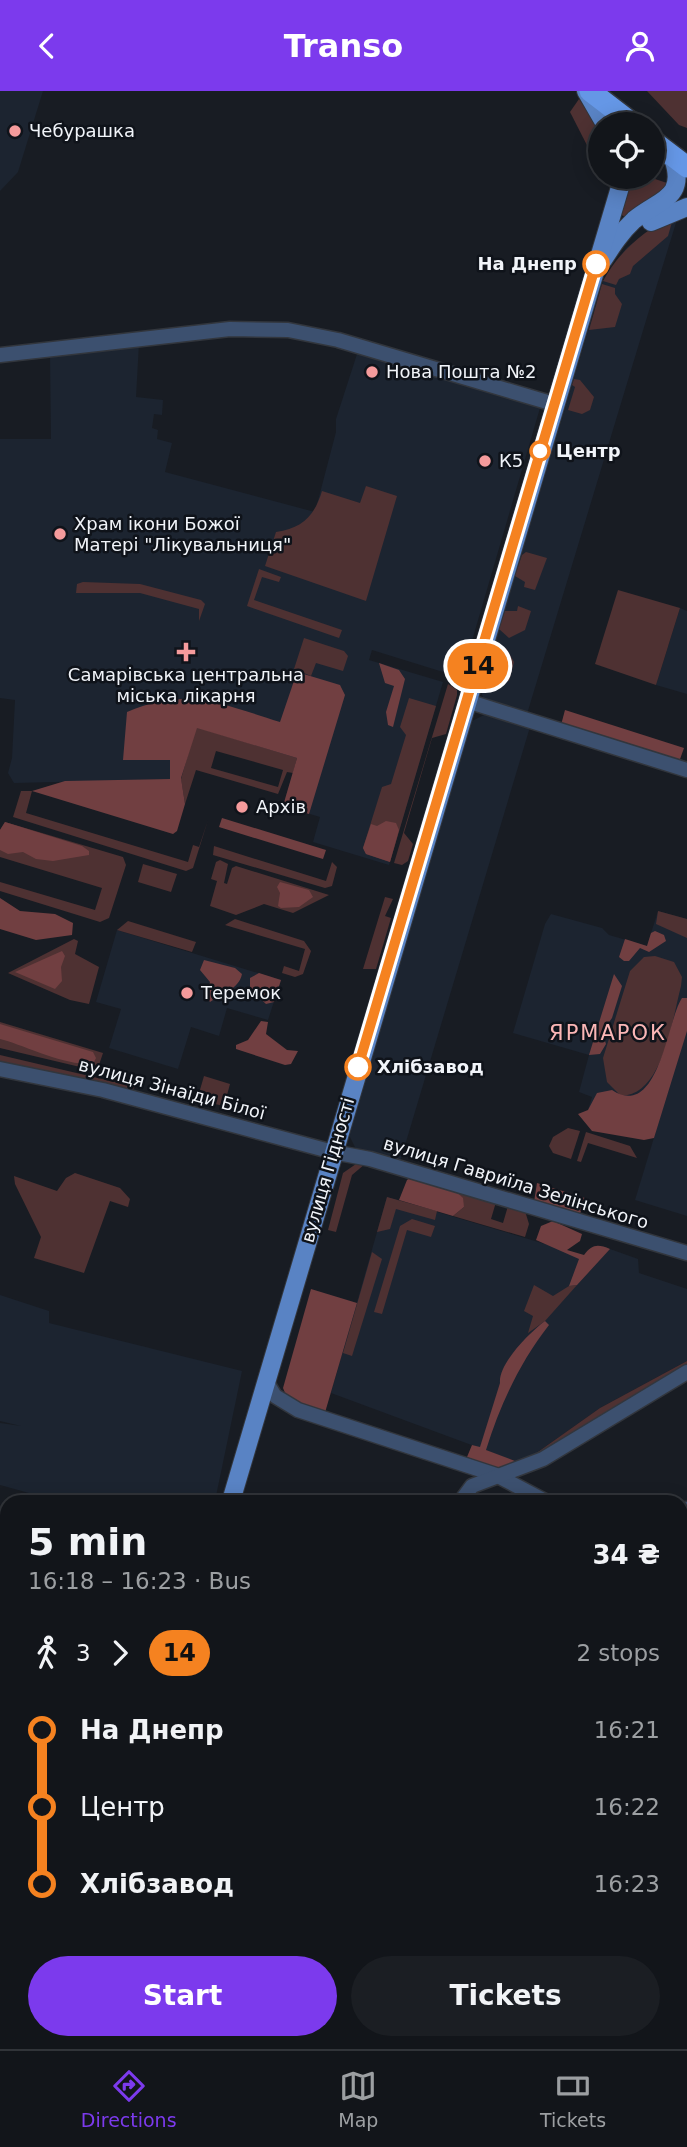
<!DOCTYPE html>
<meta charset="utf-8">
<style>
:root{--surface:#12151a;--page:#1b1e23;--text:#f1f3f6;--muted:#9c9fa2;--line:#313439;--accent:#7c3aed}
body{margin:0;font-family:"DejaVu Sans",sans-serif;background:var(--page);color:var(--text);height:100vh;display:flex;flex-direction:column;font-size:26px;white-space:nowrap}
*{box-sizing:border-box;margin:0}
p{font-size:23px;color:var(--muted)}
.icon{flex:none;width:38px;height:38px;fill:none;stroke:currentColor;stroke-width:2;stroke-linecap:round;stroke-linejoin:round}
.map{position:relative;flex:1;overflow:hidden}
.side{position:absolute;left:0px;top:1404px;width:688px;height:555px;display:flex;flex-direction:column;background:var(--surface);border-radius:21px 21px 0 0;box-shadow:0 4px 18px #0003,0 0 0 2px var(--line)}
.side>*{flex:none}
.badge{padding:0 14px;border-radius:23px;font-size:24px;line-height:46px}
.controls{position:absolute;left:588px;top:21px;display:grid;gap:14px}
.controls a{display:grid;place-items:center;width:77px;height:77px;border-radius:50%;background:var(--surface);box-shadow:0 4px 18px #0003,0 0 0 2px var(--line);font-size:35px}
.map>.badge{position:absolute;translate:-50% -50%;box-shadow:0 0 0 4px #fff}
.legs{display:flex;align-items:center;gap:10px;height:77px;padding:0 28px;font-size:23px}
.legs p{margin-inline-start:auto}
.head{display:flex;align-items:center;justify-content:space-between;height:119px;padding:0 28px}
h1{font-size:38px;font-weight:700;line-height:52px}
.action{display:flex;gap:14px;margin-top:auto;padding:14px 28px}
.action a{flex:1;height:80px;border-radius:42px;background:var(--accent);color:#fff;font-size:28px;font-weight:700;line-height:80px;text-align:center}
.action a+a{background:var(--page);color:var(--text)}
ul{padding:0 28px;list-style:none}
li{display:flex;align-items:center;gap:24px;height:77px;font-size:26px}
li i{display:grid;place-items:center;width:10px;height:100%;margin:0 9px;background:currentColor}
li i::after{content:'';width:18px;height:18px;margin:-9px;border:5px solid;border-radius:50%;background:var(--surface)}
li p{margin-inline-start:auto}
li:first-child i{background:linear-gradient(#0000 50%,currentColor 0)}
li:last-child i{background:linear-gradient(currentColor 50%,#0000 0)}
header{display:flex;justify-content:space-between;align-items:center;height:91px;padding:0 28px;background:var(--accent);color:#fff;font-size:32px;font-weight:700}
.menu{display:flex;justify-content:space-around;align-items:center;height:98px;border-top:2px solid var(--line);background:var(--surface);font-size:19px;color:var(--muted)}
.menu a{display:grid;justify-items:center;gap:4px}
.menu .current{color:var(--accent)}
.map>svg:first-child{display:block}
</style>
<header><svg class="icon" aria-label="back" viewBox="0 0 24 24"><path d="M15 5l-7 7 7 7"/></svg>Transo<svg class="icon" aria-label="person" viewBox="0 0 24 24"><circle cx="12" cy="8" r="4"/><path d="M4 21q1-7 8-7t8 7"/></svg></header>
<div class="map">
<svg width="687" height="1958" viewBox="0 0 687 1958">
<rect width="100%" height="100%" fill="#181c23"/>
<!-- built -->
<g fill="#1c2430">
<path d="M0 0H43L18 81 0 100Z"/>
<path d="M679 122 648 223 527 623 483 607 481 599 603 190 627 156Z"/>
<path d="M139 252 136 306 163 309 162 324 154 323 152 337 158 339 157 348 172 352 165 381 315 421 336 341V328L358 260 540 317 462 584 456 585 372 559 369 569 443 591 389 774 313 751 320 726 283 715 297 668 197 637 181 688 14 692 8 682 12 667 15 609 0 607V348H51L50 263Z"/>
<path d="M680 517 687 520V603L656 594Z"/>
<path d="M486 623 530 636 400 1071 356 1058 349 1044 472 630Z"/>
<path d="M658 820 687 828V1125L635 1109 656 1040 588 1019 592 1006 579 1001 589 964 513 942 545 833 551 823 602 837 609 844 647 855Z"/>
<path d="M117 839 281 889 268 929 227 917 219 945 191 936 178 978 109 957 121 918 96 911Z"/>
<path d="M387 1106 599 1169 610 1158 638 1168 639 1182 687 1198V1270L600 1317 528 1368 515 1370 331 1302Z"/>
<path d="M0 1204 49 1220V1232L242 1280 215 1410H58L0 1394V1332L21 1335 0 1330Z"/>
</g>
<!-- green -->
<g fill="#4e3132" fill-rule="evenodd">
<path d="M647 0H687V37L679 34Z"/>
<path d="M579 8 600 38V65L593 66 570 21Z"/>
<path d="M632 86H649L670 93 667 102 626 126 621 124Z"/>
<path d="M674 124 668 145 633 175 630 183 619 188 616 194 603 190C620 159 643 141 674 124Z"/>
<path d="M602 193 615 197V203L622 213 615 236 589 239Z"/>
<path d="M574 288 580 289 594 306 590 319 582 323 568 319 575 296 572 294Z"/>
<path d="M366 395 397 405 366 510 265 475 276 441C302 437 314 426 322 400L360 412Z"/>
<path d="M526 461 547 467 535 499 524 496 525 491 515 485 522 464Z"/>
<path d="M259 478 281 486 279 491 262 486 254 509 342 539 339 547 247 515Z"/>
<path d="M83 491 140 493 201 509 205 513 199 530V518L140 502H76L77 493Z"/>
<path d="M618 499 680 517 656 594 595 573Z"/>
<path d="M518 515 531 520 525 539 509 547 499 538 505 520H517Z"/>
<path d="M304 547 344 560 348 565 343 580 316 572 311 585 294 578Z"/>
<path d="M493 557H506L514 571 509 590 485 586Z"/>
<path d="M448 593 457 599V604L446 643 432 647 404 742 413 753 408 770 402 774 394 772Z"/>
<path d="M409 607 436 615 390 771 366 763 363 757 382 696 391 693 406 644 400 636Z"/>
<path d="M196 636 297 667 293 682 287 681 278 703 196 679 185 713 181 688ZM216 660 283 679 278 696 211 677Z"/>
<path d="M21 700H32L26 722 188 771 193 754 199 756 208 729 193 777 186 780 13 726Z"/>
<path d="M5 731 123 766 126 774 109 827 100 831 0 800V791L95 819 102 797 0 766V739Z"/>
<path d="M214 755 326 790 332 771 337 776 332 795 325 797 213 764Z"/>
<path d="M220 769 228 773 224 792 227 793 232 777 236 775 329 804 293 822 264 813 236 824 210 815 217 790 211 788 216 771Z"/>
<path d="M143 773 177 783 171 801 138 791Z"/>
<path d="M385 806 393 808 385 825 391 827 376 878H363Z"/>
<path d="M658 820 687 828V847L656 833Z"/>
<path d="M235 828 304 850 311 860 303 883 295 886 282 882 284 875 299 880 305 858 225 834Z"/>
<path d="M128 830 196 851 192 861 117 839Z"/>
<path d="M74 848 78 850 75 863 99 876 89 913 70 909 8 882Z"/>
<path d="M655 865 674 871 682 886 681 895C672 929 663 1004 621 1005L607 991 603 967 630 880 644 866Z"/>
<path d="M0 931 103 962 97 980 0 957Z"/>
<path d="M0 964 136 996 131 999 0 971Z"/>
<path d="M204 985 230 993 224 1015 197 1009Z"/>
<path d="M568 1037 580 1040 571 1068 553 1062 549 1055 553 1046Z"/>
<path d="M586 1041 630 1055 637 1067 588 1052 581 1071 577 1070Z"/>
<path d="M356 1073H365L352 1084 336 1141 328 1139 343 1082Z"/>
<path d="M75 1082 120 1097 130 1108 128 1116 110 1110 84 1182 34 1167 41 1146 15 1093 14 1085 57 1100 66 1087Z"/>
<path d="M452 1097 496 1111 491 1128 503 1132 508 1115 525 1120 529 1133 525 1146 453 1125 464 1116Z"/>
<path d="M387 1106 437 1120 435 1129 396 1118 390 1138 377 1141Z"/>
<path d="M412 1128 435 1135 431 1146 407 1139 382 1223 374 1221 400 1135Z"/>
<path d="M372 1161 382 1168 352 1265 343 1262Z"/>
<path d="M534 1194 553 1205 569 1195 577 1194 545 1230 528 1242 533 1225 524 1220Z"/>
<path d="M687 1270V1274C664 1290 640 1301 617 1315 587 1334 559 1352 528 1368L600 1317Z"/>
</g>
<!-- forest -->
<g fill="#713f41">
<path d="M379 572 399 579 405 588 393 636 388 634 386 621 394 595 385 592Z"/>
<path d="M297 581 340 594 345 604 309 723 283 715 297 667 197 637 181 687 185 713 177 740 173 743 32 700 65 690 170 688V669H123L127 621C188 595 221 613 280 631Z"/>
<path d="M565 619 684 657 679 671 561 634Z"/>
<path d="M222 727 326 759 323 768 219 736Z"/>
<path d="M386 730 396 732 399 739 390 771 366 763 363 757 371 733 377 735Z"/>
<path d="M5 731 82 755 89 760V764L53 770 36 768 23 761 8 763 0 759V739Z"/>
<path d="M280 791 309 799 313 806 299 816 281 817 278 815 280 802 277 796Z"/>
<path d="M0 807 20 820 55 823 73 832 72 844 36 849 0 838Z"/>
<path d="M655 840 664 844 666 850 649 861 640 857 629 870H624L619 866 625 848 647 855 651 842Z"/>
<path d="M62 860 65 865 61 876 62 890 55 898 15 881Z"/>
<path d="M204 869 235 877 242 883C239 898 222 903 210 911L206 905 210 891 200 879Z"/>
<path d="M259 882 281 889 274 911 266 913 250 898V887Z"/>
<path d="M614 883 622 895 612 927 602 941 606 953 600 963 589 964Z"/>
<path d="M682 907H687V940L654 1047 644 1049 592 1040 578 1023 588 1019 597 1002 612 999C659 1030 667 929 682 907Z"/>
<path d="M261 930 268 931 266 943 287 959 298 960 291 973 285 974 236 958V954L248 949Z"/>
<path d="M0 933 93 961 96 967 94 971C73 979 22 953 0 948Z"/>
<path d="M413 1085 452 1097 463 1107 464 1116 453 1125 399 1109 407 1089Z"/>
<path d="M537 1092 588 1108 579 1124 534 1111Z"/>
<path d="M553 1130 582 1143 580 1150 567 1159 584 1164C592 1153 598 1153 610 1158L577 1194 569 1195 579 1168 536 1149 541 1135Z"/>
<path d="M311 1198 357 1212 324 1325 288 1309 283 1297Z"/>
<path d="M545 1230 549 1234C520 1271 500 1314 486 1359L515 1370 528 1368C502 1384 494 1377 467 1366L472 1354 480 1356 500 1292C498 1273 530 1241 545 1230Z"/>
<path d="M681 1926 686 1943V1958H623L630 1951H681Z"/>
<path d="M284 1951H536L535 1958H282Z"/>
</g>
<g fill="none" stroke-linecap="round" stroke-linejoin="round">
<!-- stream -->
<g stroke="#220002" stroke-width="3.5">
<path d="M681 1672 687 1670"/>
<path d="M274 1958 277 1951"/>
</g>
<defs>
<g id="minor">
<path d="M0 264 230 238 288 239 338 249 554 313"/>
<path d="M467 610 687 679"/>
<path d="M0 978 103 999 333 1061 370 1068 687 1162"/>
<path d="M266 1290 275 1305 298 1319 496 1384 545 1410"/>
<path d="M461 1410 472 1395 543 1368 687 1281"/>
<path d="M681 1419 687 1418"/>
<path d="M681 1479 687 1489"/>
<path d="M681 1557 687 1555"/>
<path d="M681 1903 687 1905"/>
<path d="M91 1958 94 1951"/>
</g>
<g id="major">
<path d="M586 0 605 33"/>
<path d="M651 131 687 116"/>
<path d="M603 169C612 155 621 141 634 129 659 108 687 108 673 67L666 64"/>
<path d="M231 1410 623 86"/>
<path d="M0 1949 7 1939"/>
</g>
<g id="highway">
<path d="M590 0 633 33"/>
<path d="M653 50 687 76"/>
</g>
</defs>
<!-- minor casing -->
<use href="#minor" stroke="#32363d" stroke-width="17"/>
<!-- major casing -->
<use href="#major" stroke="#32363d" stroke-width="20"/>
<!-- highway casing -->
<use href="#highway" stroke="#32363d" stroke-width="24"/>
<!-- minor -->
<use href="#minor" stroke="#3c506f" stroke-width="14"/>
<!-- major -->
<use href="#major" stroke="#5983c4" stroke-width="18"/>
<!-- highway -->
<use href="#highway" stroke="#6597e6" stroke-width="21"/>
</g>
<g fill="none" stroke-linecap="round" stroke-linejoin="round">
<defs>
<path id="line-1" d="M358 976 596 173"/>
</defs>
<!-- line-1 casing -->
<use href="#line-1" stroke="#fff" stroke-width="16"/>
<!-- line-1 -->
<use href="#line-1" stroke="#f58220" stroke-width="10"/>
</g>
<!-- markers -->
<g fill="#f59b9c" stroke="#0f131a" stroke-width="2.5">
<circle cx="15" cy="40" r="7"/>
<circle cx="372" cy="281" r="7"/>
<circle cx="485" cy="370" r="7"/>
<circle cx="60" cy="443" r="7"/>
<path d="M182.5 550.5h7v7h7v7h-7v7h-7v-7h-7v-7h7z"/>
<circle cx="242" cy="716" r="7"/>
<circle cx="187" cy="902" r="7"/>
</g>
<g fill="#fff" stroke="#f58220" stroke-width="3.5">
<circle cx="596" cy="173" r="12"/>
<circle cx="540" cy="360" r="9"/>
<circle cx="358" cy="976" r="12"/>
</g>
<g text-anchor="middle" stroke-width="5" stroke-linejoin="round" paint-order="stroke">
<!-- poi labels -->
<g font-size="18" fill="#f1f4f9" stroke="#0f131a" text-anchor="start">
<text x="29" y="46">Чебурашка</text>
<text x="386" y="287">Нова Пошта №2</text>
<text x="499" y="376">К5</text>
<text x="74" y="439">Храм ікони Божої<tspan x="74" dy="21">Матері "Лікувальниця"</tspan></text>
<text x="186" y="590" text-anchor="middle">Самарівська центральна<tspan x="186" dy="21">міська лікарня</tspan></text>
<text x="256" y="722">Архів</text>
<text x="201" y="908">Теремок</text>
</g>
<!-- stop labels -->
<g font-size="18" font-weight="bold" fill="#f1f4f9" stroke="#0f131a" text-anchor="start">
<text x="577" y="179" text-anchor="end">На Днепр</text>
<text x="556" y="366">Центр</text>
<text x="377" y="982">Хлібзавод</text>
</g>
<!-- street labels -->
<g font-size="18" fill="#f1f4f9" stroke="#0f131a">
<text transform="translate(172 998) rotate(15)" y="6">вулиця Зінаїди Білої</text>
<text transform="translate(328 1079) rotate(-74)" y="6">вулиця Гідності</text>
<text transform="translate(516 1092) rotate(17)" y="6">вулиця Гавриїла Зелінського</text>
</g>
<!-- quarter labels -->
<g font-size="21" letter-spacing="2" fill="#fbb6b6" stroke="#0f131a">
<text x="608" y="949">ЯРМАРОК</text>
</g>
</g>
</svg>
<div class="controls">
<a><svg class="icon" aria-label="locate" viewBox="0 0 24 24"><circle cx="12" cy="12" r="6"/><path d="M12 2v4M12 18v4M2 12h4M18 12h4"/></svg></a>
</div>
<b class="badge" style="left:478px;top:575px;background:#f58220;color:#111">14</b>
<section class="side">
<div class="head"><div><h1>5 min</h1><p>16:18 – 16:23 · Bus</p></div><b>34 ₴</b></div>
<div class="legs"><svg class="icon" aria-label="walk" viewBox="0 0 24 24"><circle cx="13" cy="4" r="2"/><path d="M13 8l-2 6 4 7M11 14l-3 7M7 12l3-4h3l4 4"/></svg>3<svg class="icon" aria-label="forward" viewBox="0 0 24 24"><path d="M9 5l7 7-7 7"/></svg><b class="badge" style="background:#f58220;color:#111">14</b><p>2 stops</p></div>
<ul>
<li><i style="color:#f58220"></i><b>На Днепр</b><p>16:21</p></li>
<li><i style="color:#f58220"></i><span>Центр</span><p>16:22</p></li>
<li><i style="color:#f58220"></i><b>Хлібзавод</b><p>16:23</p></li>
</ul>
<div class="action"><a>Start</a><a>Tickets</a></div>
</section>
</div>
<nav class="menu">
<a class="current"><svg class="icon" aria-label="directions" viewBox="0 0 24 24"><path d="M12 3l9 9-9 9-9-9zM9 14v-3h6M13 9l2 2-2 2"/></svg>Directions</a>
<a><svg class="icon" aria-label="map" viewBox="0 0 24 24"><path d="M3 6l6-2 6 2 6-2v14l-6 2-6-2-6 2zM9 4v14M15 6v14"/></svg>Map</a>
<a><svg class="icon" aria-label="tickets" viewBox="0 0 24 24"><path d="M3 7h18v10H3zM15 7v10"/></svg>Tickets</a>
</nav>
